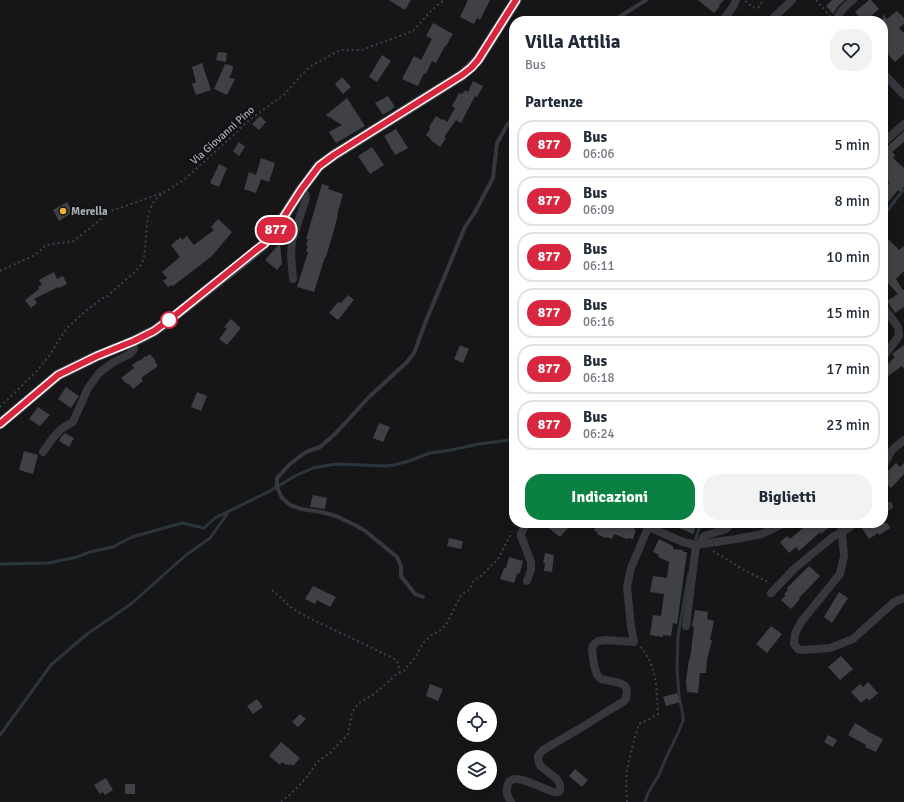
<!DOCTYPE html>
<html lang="it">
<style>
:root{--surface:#fff;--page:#f2f2f3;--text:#1f2937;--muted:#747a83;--line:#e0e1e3;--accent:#0b8043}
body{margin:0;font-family:Signika,sans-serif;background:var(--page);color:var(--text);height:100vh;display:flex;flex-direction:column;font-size:15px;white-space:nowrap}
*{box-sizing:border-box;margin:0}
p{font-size:13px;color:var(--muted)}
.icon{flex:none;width:22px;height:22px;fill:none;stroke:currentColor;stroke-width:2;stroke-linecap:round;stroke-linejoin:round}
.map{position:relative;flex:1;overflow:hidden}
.drawer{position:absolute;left:509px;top:16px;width:379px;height:512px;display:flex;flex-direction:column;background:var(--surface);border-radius:16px;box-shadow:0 2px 6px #0003}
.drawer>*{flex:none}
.badge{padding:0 8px;border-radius:13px;font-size:14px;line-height:26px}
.tools{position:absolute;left:457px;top:702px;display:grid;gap:8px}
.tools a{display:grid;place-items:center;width:40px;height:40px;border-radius:50%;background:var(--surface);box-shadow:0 2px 6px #0003;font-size:20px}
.map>.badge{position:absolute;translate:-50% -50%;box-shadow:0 0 0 2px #fff}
h2{padding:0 16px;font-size:15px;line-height:36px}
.round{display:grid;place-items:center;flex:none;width:42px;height:42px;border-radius:16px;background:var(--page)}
.head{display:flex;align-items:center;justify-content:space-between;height:68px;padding:0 16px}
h1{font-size:19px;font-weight:700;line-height:30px}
.primary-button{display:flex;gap:8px;margin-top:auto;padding:8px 16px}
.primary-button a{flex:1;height:46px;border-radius:16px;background:var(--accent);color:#fff;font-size:16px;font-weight:700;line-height:46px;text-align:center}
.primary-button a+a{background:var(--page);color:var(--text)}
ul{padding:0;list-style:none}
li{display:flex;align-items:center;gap:12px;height:50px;margin:0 8px 6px;padding:0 8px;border:2px solid var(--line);border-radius:16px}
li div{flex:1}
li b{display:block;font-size:15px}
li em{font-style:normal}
li .badge{min-width:44px;font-weight:700;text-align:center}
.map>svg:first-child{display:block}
</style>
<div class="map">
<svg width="904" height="802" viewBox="0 0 904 802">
<rect width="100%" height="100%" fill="#161618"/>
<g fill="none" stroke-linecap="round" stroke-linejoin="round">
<!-- stream -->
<g stroke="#2c353c" stroke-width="3">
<path d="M883 216 904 189"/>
<path d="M694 544 701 523"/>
<path d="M0 564 49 563 77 557 90 552 113 547 132 537 182 523 204 528 215 518 270 491 295 476 313 468 330 465 338 464 385 466 394 465 409 461 430 453 451 450 479 444 510 440 514 438"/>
<path d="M0 735 51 665 87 634 131 604 186 555 210 538 227 514"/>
<path d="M645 802 648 793 659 775 665 760 678 733 683 721V715L679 696 677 668 678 636 689 573"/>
</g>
</g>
<!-- building -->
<g fill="#404145">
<path d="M389 0H411L405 10Z"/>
<path d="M468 0H490L480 20 477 18 474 24 460 17Z"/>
<path d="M698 0H724L719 5 720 6 714 13Z"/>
<path d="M832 0H845L838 6 833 14 826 6Z"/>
<path d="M869 0H871L879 9 865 21H863L855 12Z"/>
<path d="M897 11 904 18V24L899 28 904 33V54L895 62 883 49V14L887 19Z"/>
<path d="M433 23 453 34 446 46H445L436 63 432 61 426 74 424 73 418 86 402 79 414 56 421 60 432 39 426 36Z"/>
<path d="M218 52 227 53 226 62 216 60Z"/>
<path d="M382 55 391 61 377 82 369 77Z"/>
<path d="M202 63 211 90 196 95 192 84 196 82 192 67Z"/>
<path d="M225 64 233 66 232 72 229 78 235 79 227 95 214 89Z"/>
<path d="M342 77 351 87 343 94 335 84Z"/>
<path d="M473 81 483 86 477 97 475 96 461 123 456 120 444 137 446 138 440 147 432 141 430 139V138L426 135 430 129 429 127 436 116 442 120 443 119 447 122 455 108 452 106 459 93 462 94 465 90 468 92Z"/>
<path d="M388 96 395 107 383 115 375 103Z"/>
<path d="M347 98 365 126 336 143 329 132 342 125 326 115Z"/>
<path d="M260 116 266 122 259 130 252 124Z"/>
<path d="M396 129 408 148 395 155 384 136Z"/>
<path d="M904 131V142L892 152 895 155 893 158 904 168V186L900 192 898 190 883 208V191L889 183 883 177V148L887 147Z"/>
<path d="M239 142 245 147 239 156 233 151Z"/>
<path d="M372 147 384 165 370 174 358 156Z"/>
<path d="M261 158 275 163 269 182 261 179 256 193 244 189 249 172 256 175Z"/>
<path d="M219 164 227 168 219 187 210 183Z"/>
<path d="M322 184 329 186 328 189 343 194 337 215H338L332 237 326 257H325L314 292 297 287 308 252 306 251 308 246 306 245 308 239H306Z"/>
<path d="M67 202 73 212 59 221 53 210Z"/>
<path d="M218 219 232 232 212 256 173 286 172 285 168 287 163 281 167 278 162 272 180 257 171 245 181 237 182 240 187 236 194 245 214 230 211 227Z"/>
<path d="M883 234 899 250 904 246V271L896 279 903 290H904V307L895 313 887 301 898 294 883 278Z"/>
<path d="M280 243 282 264 277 270 265 260Z"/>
<path d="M54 272 57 279 63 276 67 284 59 288 58 287 34 299 37 303 31 308 25 300 39 289 38 287 42 285 39 280Z"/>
<path d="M348 295 354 300 338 320 329 313 338 302 341 303Z"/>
<path d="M231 319 237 324V325L241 328 227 345 219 339 227 329 224 327Z"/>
<path d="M460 345 469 349 463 363 454 359Z"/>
<path d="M904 345V369L902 366 888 376 883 370 888 366 887 365 895 357 892 354Z"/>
<path d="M150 354 156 361 155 362 158 366 141 378 143 381 133 389 128 383 127 384 121 378 134 368 132 365 139 360 140 361 145 356 146 357Z"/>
<path d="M66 387 79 396 71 408 58 399Z"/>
<path d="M197 392 207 396 201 411 191 407Z"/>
<path d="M38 407 50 415 40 426 29 419Z"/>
<path d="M379 423 390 427 383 442 373 438Z"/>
<path d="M65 433 74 438 69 447 59 441 61 437Z"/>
<path d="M24 451 38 455 33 474 19 470Z"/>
<path d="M896 463 900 467 904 463V474L891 488 883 480 889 474 887 472Z"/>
<path d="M313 495 327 498 325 509 310 507Z"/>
<path d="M542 523H564L569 527 560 537Z"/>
<path d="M597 523H635L636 526 634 530H636L633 539 628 538 627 539 614 534 612 539 606 537V538L597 534 598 532 594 531Z"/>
<path d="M667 523H697L693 534Z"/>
<path d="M809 523H834L821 534 820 532 799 551 796 547 789 553 780 542 787 536 790 539Z"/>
<path d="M862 523H887L890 528 879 535 878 533 869 539 862 528 865 526Z"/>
<path d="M449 538 463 541 461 549 447 546Z"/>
<path d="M659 539 673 546V549L683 550V552H687L677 624 673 623 671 636 663 635V637L650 635 653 615 661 616 664 594 650 592 653 576 667 578 669 562 658 557 659 555 653 552Z"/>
<path d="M545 553 554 555 552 572 544 571 545 563H543Z"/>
<path d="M509 557 523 561 520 573 517 574 514 583 500 579 504 568H506Z"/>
<path d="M809 566 820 576 799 598 800 599 791 609 781 600 786 595 784 594 788 590 787 588Z"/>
<path d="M313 586 336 597 330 607 317 600 315 604 305 599Z"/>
<path d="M839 592 848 598 832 623 824 617Z"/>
<path d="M695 610 708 612 707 619 714 621 710 640H712L707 660 706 673H700L698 693 687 692 686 681 689 659H690L694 627 692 626Z"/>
<path d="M771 626 782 634 767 653 756 644Z"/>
<path d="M841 656 853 669 840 680 828 667Z"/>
<path d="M868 682 878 693 869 701 867 698 861 703 851 692 860 684 863 687Z"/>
<path d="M430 684 443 689 438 701 426 696Z"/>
<path d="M677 693 680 702 666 706 663 697Z"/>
<path d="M257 699 263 707 253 714 247 706Z"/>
<path d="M300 714 306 719 298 727 292 722Z"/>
<path d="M855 723 867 730V731L883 739 876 752 865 747 866 745 848 735Z"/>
<path d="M828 735 837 740 833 747 824 742Z"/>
<path d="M281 742 300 758 293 766 290 764 289 766 287 764 286 765 282 762 280 765 269 756Z"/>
<path d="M575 769 588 780 582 787 569 776Z"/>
<path d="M106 778 113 790 105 795 103 792 100 794 94 785Z"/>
<rect x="125" y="784" width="10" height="10"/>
</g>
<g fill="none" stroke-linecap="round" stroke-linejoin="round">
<!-- path -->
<g stroke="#3d3f44" stroke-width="2" stroke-dasharray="2 3" stroke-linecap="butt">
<path d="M816 0 830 16"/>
<path d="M745 1C751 5 751 9 759 7L763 0"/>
<path d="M0 271 35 255 46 245 74 241 111 211 165 192 185 179 237 132 243 125 260 112 285 94 303 73 311 66 340 50H362L413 31 432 10 444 0"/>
<path d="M0 407 37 371 49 356 64 332 69 326 87 310 103 298 108 296C115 288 138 271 142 263 150 242 140 209 162 194"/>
<path d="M713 551 744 570 770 583"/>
<path d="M272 590 292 608 303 615 393 658 397 661 400 672"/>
<path d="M281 802 292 793 308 776 317 762 331 752 348 734 352 712 359 703 374 694 397 674 404 671 416 656 423 643 432 635 442 629 447 623 461 595 470 589 474 580 481 576 498 559 512 532"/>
<path d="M627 802 626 784 627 769 635 737 639 724 650 719 658 714C656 687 658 668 640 646"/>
</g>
<!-- lane -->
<g stroke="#37383d" stroke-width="4">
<path d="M613 21 646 0"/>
<path d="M423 597 415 594 401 576V566L397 557 364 530 355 525 336 516 321 512 301 509 290 505 282 498 277 487V478L290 464 306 452 320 447 335 434 369 397 407 362 414 353 426 321 465 227 475 212 493 178 497 143 506 127 514 116"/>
</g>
<!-- street -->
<g stroke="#37383d" stroke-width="8">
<path d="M722 21 733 7 736 0"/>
<path d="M770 21 792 0"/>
<path d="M837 21C838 12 846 6 853 0"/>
<path d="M883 73 904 95"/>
<path d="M883 143 904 124"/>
<path d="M293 279 291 255 292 241 306 198 305 194 301 190"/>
<path d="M883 306 898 327 899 336 883 357"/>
<path d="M43 452 52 439 61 429 73 422 88 388 99 373 112 363 130 354 134 349V341"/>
<path d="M883 467 892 450 904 440"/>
<path d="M883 509 889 506"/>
<path d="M640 523 683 542 696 545 736 539 762 534 785 523"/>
<path d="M841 523 844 556 840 574 801 622 795 634 794 644 798 649 803 650 830 648 853 639 894 602 904 598"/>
<path d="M700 544 704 536 726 529 732 523"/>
<path d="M527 581 531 570V562L521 536V533L527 523"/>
<path d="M771 593 795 568 834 536 842 532 856 523"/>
<path d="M686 626 696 545"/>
<path d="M511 802C508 797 506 794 507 788 510 762 557 802 560 790 562 777 546 773 540 765 538 762 538 759 538 756L543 750 584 726 606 712 623 702 626 699 627 690 625 686 620 683 601 679 597 675 594 665 592 650 593 645 598 641 606 640 634 642 631 626 627 587 629 577 631 568 650 523"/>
</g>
<!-- secondary -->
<path stroke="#45474d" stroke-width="11" d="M0 424 58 375 97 356 134 341 154 331 173 317 245 260 264 244 274 232 301 190 319 166 334 155 462 75 471 67 478 60 516 0"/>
</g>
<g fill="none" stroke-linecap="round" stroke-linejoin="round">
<defs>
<path id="line" d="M0 424 58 375 97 356 134 341 154 331 173 317 256 250 264 244 274 232 301 190 319 166 334 155 462 75 471 68 478 60 516 0"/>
</defs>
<!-- line casing -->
<use href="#line" stroke="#fff" stroke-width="9"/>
<!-- line -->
<use href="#line" stroke="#d7263d" stroke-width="6"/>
</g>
<!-- markers -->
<circle fill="#f2b134" stroke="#111113" stroke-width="1.5" cx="63" cy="211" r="4"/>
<circle fill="#fff" stroke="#d7263d" stroke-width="2" cx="169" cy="320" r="8"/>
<g text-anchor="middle" stroke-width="4" stroke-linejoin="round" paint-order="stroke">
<!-- street labels -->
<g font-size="11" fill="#a8adb8" stroke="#111113">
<text transform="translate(222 135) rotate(-42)" y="4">Via Giovanni Pino</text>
</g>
<!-- poi labels -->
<g font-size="11" font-weight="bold" fill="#a8adb8" stroke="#111113" text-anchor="start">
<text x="71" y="215">Merella</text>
</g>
</g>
</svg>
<div class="tools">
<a><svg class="icon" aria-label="locate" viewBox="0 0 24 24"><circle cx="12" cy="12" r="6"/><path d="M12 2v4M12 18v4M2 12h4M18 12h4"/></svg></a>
<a><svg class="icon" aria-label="layers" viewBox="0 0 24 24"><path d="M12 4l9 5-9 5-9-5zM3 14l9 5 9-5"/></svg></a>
</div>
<b class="badge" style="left:276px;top:230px;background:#d7263d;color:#fff">877</b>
<section class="drawer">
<div class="head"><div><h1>Villa Attilia</h1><p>Bus</p></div><a class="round"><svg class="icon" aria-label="heart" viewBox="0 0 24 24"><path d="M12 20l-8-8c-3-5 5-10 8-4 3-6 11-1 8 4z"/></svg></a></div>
<h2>Partenze</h2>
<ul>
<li><span class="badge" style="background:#d7263d;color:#fff">877</span><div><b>Bus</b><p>06:06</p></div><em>5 min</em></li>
<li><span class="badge" style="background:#d7263d;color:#fff">877</span><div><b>Bus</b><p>06:09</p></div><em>8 min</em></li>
<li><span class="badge" style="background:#d7263d;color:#fff">877</span><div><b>Bus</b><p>06:11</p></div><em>10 min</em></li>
<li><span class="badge" style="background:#d7263d;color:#fff">877</span><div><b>Bus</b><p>06:16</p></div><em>15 min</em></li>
<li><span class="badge" style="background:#d7263d;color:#fff">877</span><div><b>Bus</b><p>06:18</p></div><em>17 min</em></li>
<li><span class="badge" style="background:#d7263d;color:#fff">877</span><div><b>Bus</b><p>06:24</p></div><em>23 min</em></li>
</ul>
<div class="primary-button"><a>Indicazioni</a><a>Biglietti</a></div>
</section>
</div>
